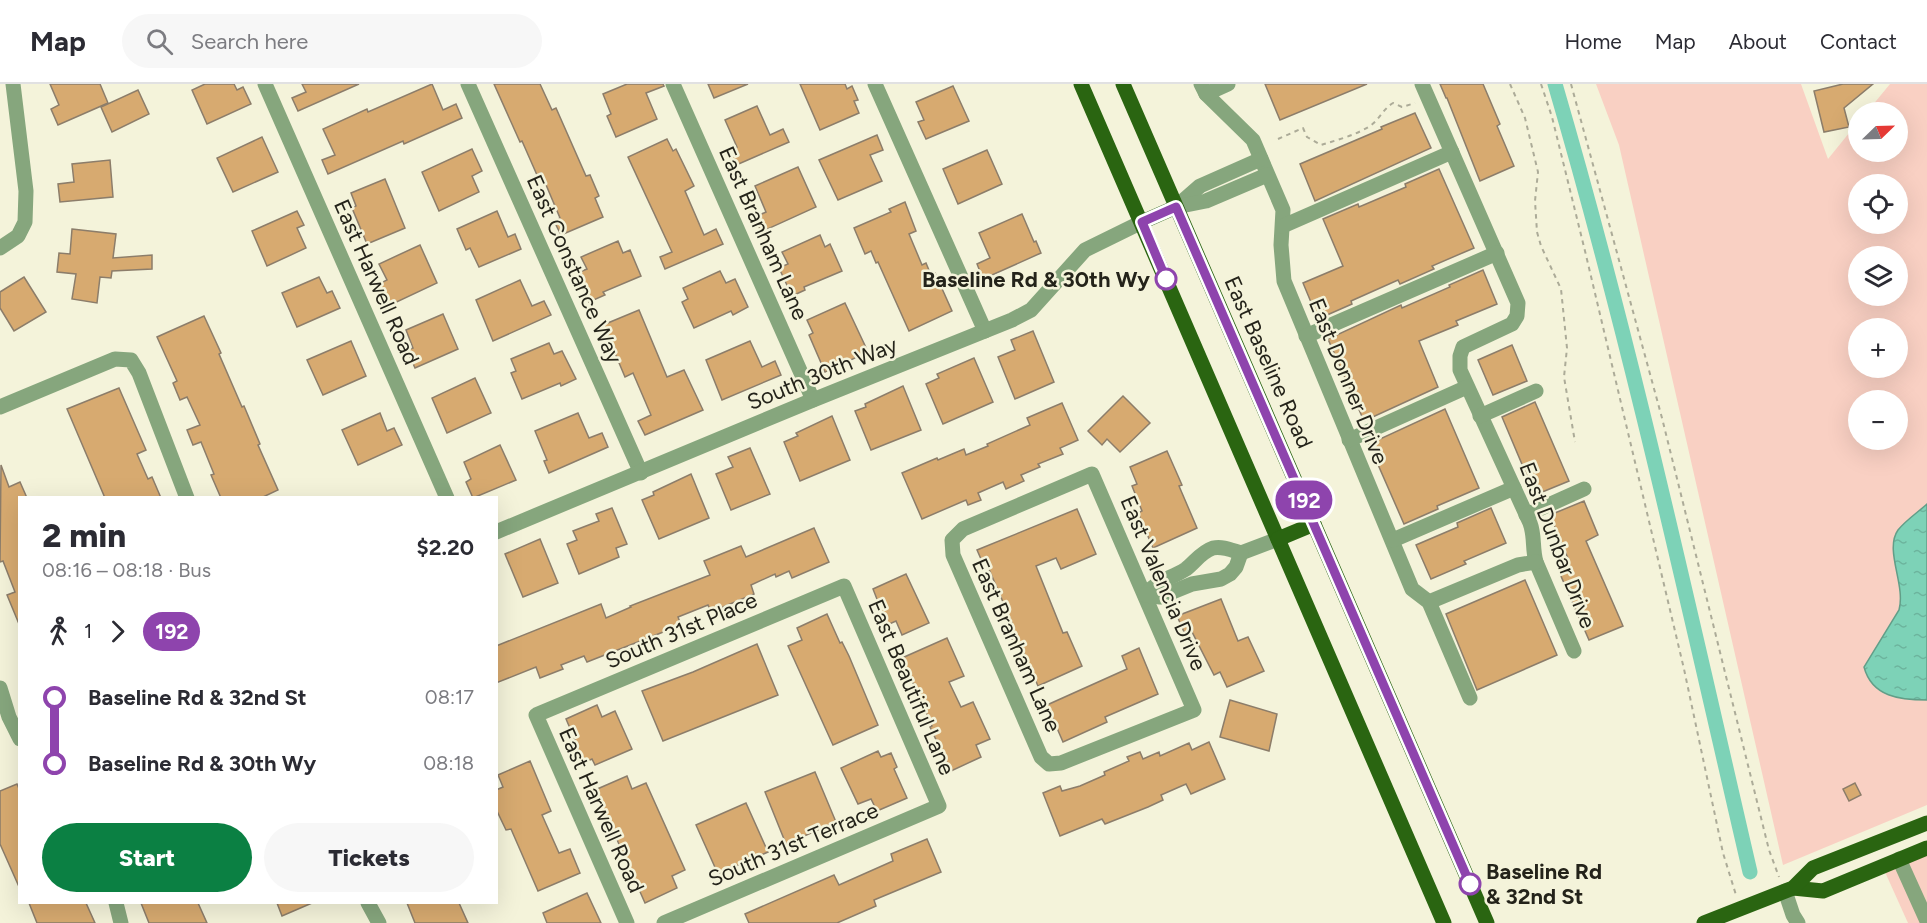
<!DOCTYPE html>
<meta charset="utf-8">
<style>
:root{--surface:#fff;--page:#f7f7f7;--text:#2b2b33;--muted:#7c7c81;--line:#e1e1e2;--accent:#0b8043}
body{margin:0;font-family:Figtree,sans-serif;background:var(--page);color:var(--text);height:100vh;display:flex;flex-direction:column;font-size:22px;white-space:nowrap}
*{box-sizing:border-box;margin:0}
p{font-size:20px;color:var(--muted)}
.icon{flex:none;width:33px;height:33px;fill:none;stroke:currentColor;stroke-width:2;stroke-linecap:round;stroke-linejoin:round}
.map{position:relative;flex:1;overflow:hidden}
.panel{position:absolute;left:18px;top:412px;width:480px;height:408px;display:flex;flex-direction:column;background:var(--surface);border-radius:0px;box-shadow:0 6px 24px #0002}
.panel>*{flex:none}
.badge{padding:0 12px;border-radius:20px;font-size:21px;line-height:39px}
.needle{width:39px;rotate:67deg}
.controls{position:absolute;left:1848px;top:18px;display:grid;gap:12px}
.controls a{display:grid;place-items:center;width:60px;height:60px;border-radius:50%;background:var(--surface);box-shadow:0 6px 24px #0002;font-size:30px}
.map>.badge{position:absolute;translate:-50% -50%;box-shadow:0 0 0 3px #fff}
.legs{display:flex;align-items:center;gap:9px;height:66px;padding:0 24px;font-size:20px}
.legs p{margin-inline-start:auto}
.summary{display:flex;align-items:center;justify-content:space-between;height:102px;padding:0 24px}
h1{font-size:33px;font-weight:800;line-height:45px}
.button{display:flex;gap:12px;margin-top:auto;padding:12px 24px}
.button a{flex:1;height:69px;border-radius:36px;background:var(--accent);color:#fff;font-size:24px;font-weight:800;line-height:69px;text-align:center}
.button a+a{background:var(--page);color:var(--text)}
ul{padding:0 24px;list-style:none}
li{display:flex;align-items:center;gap:21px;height:66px;font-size:22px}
li i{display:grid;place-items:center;width:9px;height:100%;margin:0 8px;background:currentColor}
li i::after{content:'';width:15px;height:15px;margin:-8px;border:4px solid;border-radius:50%;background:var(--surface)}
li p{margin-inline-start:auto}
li:first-child i{background:linear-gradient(#0000 50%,currentColor 0)}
li:last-child i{background:linear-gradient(currentColor 50%,#0000 0)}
header{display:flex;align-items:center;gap:36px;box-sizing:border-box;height:84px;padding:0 30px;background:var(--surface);border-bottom:2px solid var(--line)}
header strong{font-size:28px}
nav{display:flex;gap:33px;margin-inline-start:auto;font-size:21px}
.search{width:420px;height:54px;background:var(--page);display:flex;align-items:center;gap:15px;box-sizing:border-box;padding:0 21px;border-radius:33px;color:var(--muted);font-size:22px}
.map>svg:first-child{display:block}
</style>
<header>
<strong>Map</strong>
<div class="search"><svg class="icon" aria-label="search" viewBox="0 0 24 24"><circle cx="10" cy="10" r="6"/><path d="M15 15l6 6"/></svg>Search here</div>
<nav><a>Home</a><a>Map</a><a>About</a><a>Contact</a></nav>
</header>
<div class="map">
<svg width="1927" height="839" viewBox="0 0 1927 839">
<defs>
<pattern id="water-ripples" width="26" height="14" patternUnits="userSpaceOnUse" patternTransform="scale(1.5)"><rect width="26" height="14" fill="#7dd2b7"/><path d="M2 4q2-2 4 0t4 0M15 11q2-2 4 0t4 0" fill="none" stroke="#6cb49d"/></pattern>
</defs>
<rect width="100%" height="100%" fill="#f4f3da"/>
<!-- green -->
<g fill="#f9d0c3" fill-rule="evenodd">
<path d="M1596 0H1801L1828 75 1858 38V68H1898V28H1867L1890 0H1927V721L1783 781 1619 61ZM1858 100H1898V140H1858ZM1858 172H1898V212H1858ZM1858 244H1898V284H1858ZM1858 316H1898V356H1858Z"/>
<path d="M1927 771V839H1908L1885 788Z"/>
</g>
<!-- water -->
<path fill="url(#water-ripples)" stroke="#629e88" stroke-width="1.5" d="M1927 420V616C1900 616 1872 613 1864 583L1899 526C1906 501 1884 466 1898 446 1906 436 1917 429 1927 420Z"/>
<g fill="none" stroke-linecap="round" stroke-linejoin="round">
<!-- canal -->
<path stroke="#7dd2b7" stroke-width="15" d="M1555 0C1631 259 1689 525 1750 788"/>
</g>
<!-- building -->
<g fill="#d7aa70" stroke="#8c7d6a" stroke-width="1.5">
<path d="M50 0H100L108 19 58 41 51 25 59 21Z"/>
<path d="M205 0H234L237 6 243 3 251 20 207 40 192 6Z"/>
<path d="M302 0H359L298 27 292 14 306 8Z"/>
<path d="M432 0 443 26 456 20 462 34 404 60 403 57 328 90 322 76 335 71 323 45 367 25 368 28Z"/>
<path d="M494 0H540L552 26 556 24 586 92 590 91 599 112 595 114 603 133 561 151 554 137 560 134 541 89 537 91 522 57 520 58Z"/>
<path d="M627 0H663L664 2 646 9 657 35 616 53 607 32 611 30 603 10Z"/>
<path d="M708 0H748L714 14Z"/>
<path d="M800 0H845L847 5 852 2 858 16 854 17 859 29 820 46Z"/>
<path d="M1265 0H1367L1280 36Z"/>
<path d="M1440 0H1483L1500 40 1497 42 1514 82 1480 97 1447 14H1446Z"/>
<path d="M1843 0H1873L1844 24 1849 43 1824 48 1814 7Z"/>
<path d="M953 2 969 37 926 55 918 38 924 36 916 18Z"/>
<path d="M138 6 149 30 112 48 101 23Z"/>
<path d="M757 22 770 51 783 45 789 58 734 82 727 67 737 63 725 36Z"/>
<path d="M1415 29 1431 64 1315 117 1300 80 1382 45 1381 43Z"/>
<path d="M877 51 883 66 870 71 882 97 838 116 819 76Z"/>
<path d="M262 53 278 88 233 108 217 74Z"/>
<path d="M667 55 673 67 676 65 694 102 685 107 704 151 716 145 723 160 665 185 660 173 672 168 628 73Z"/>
<path d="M472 65 482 87 472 92 479 108 439 127 422 88Z"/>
<path d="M987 66 1002 100 958 120 943 85Z"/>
<path d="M110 76 113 113 60 118 58 100 74 98 72 80Z"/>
<path d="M798 83 816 123 761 148 755 133 766 128 755 102Z"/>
<path d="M1439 85 1474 164 1432 182 1434 185 1400 200 1398 196 1351 217 1352 220 1318 235 1303 199 1343 182 1323 135 1358 120 1359 123 1406 103 1405 100Z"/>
<path d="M385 95 405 144 367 160 352 124 356 122 351 109Z"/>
<path d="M905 118 916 147 909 150 922 181 926 179 931 191 935 189 952 227 909 247 878 178 876 179 871 167 865 170 854 144 891 128 889 125Z"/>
<path d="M297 127 304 141 297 144 306 164 267 182 252 147Z"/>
<path d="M497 127 508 153 515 150 521 165 479 183 470 164 466 166 457 145Z"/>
<path d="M1022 130 1034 158 1036 157 1041 169 983 195 977 180 990 174 979 149Z"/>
<path d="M72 145 116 150 113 174 152 171V185L112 187 111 194 100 193 97 219 72 215 76 190 57 188 59 169 70 170Z"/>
<path d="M820 151 825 163 830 160 842 187 804 203 805 206 792 212 779 184 788 180 782 168Z"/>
<path d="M618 157 623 169 630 166 641 192 603 208 605 211 589 218 577 189 587 185 581 173Z"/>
<path d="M420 161 437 199 386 223 377 201 387 196 379 180Z"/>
<path d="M1483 186 1497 220 1456 237 1458 241 1419 257 1438 303 1364 337 1328 255 1401 221 1402 224 1450 203 1449 201Z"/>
<path d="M720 187 726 199 735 195 748 223 733 231 731 227 694 244 682 218 688 215 683 204Z"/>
<path d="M24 193 46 228 14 247 0 224V208Z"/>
<path d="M319 193 327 209 332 207 340 224 297 243 282 209Z"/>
<path d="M520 196 532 222 544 217 551 231 493 257 476 216Z"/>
<path d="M845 219 868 268 825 288 809 251 813 249 807 236Z"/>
<path d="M639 226 667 293 684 286 703 326 645 351 638 337 651 331 633 289 625 293 603 241Z"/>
<path d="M443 230 458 265 415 284 407 266 413 264 406 246Z"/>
<path d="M204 232 221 269 219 270 242 323 244 322 260 360 258 361 278 406 261 414H221L211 391 214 390 201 358 193 361 187 346 200 341 187 313 180 316 173 299 177 297 157 253Z"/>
<path d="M1033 247 1054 298 1015 315 998 273 1015 266 1011 256Z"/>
<path d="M351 257 366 292 323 311 307 276Z"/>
<path d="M750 257 762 283 775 277 781 291 722 316 706 276Z"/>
<path d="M549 259 554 270 562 267 576 295 561 302 560 299 522 315 511 289 516 287 511 275Z"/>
<path d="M1512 261 1527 297 1493 311 1478 276Z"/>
<path d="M974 274 993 318 943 340 926 300 939 294 937 290Z"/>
<path d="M475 294 491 329 447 349 432 314Z"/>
<path d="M903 302 921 346 871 366 855 327 866 323 865 320Z"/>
<path d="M119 304 146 366 137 370 148 395 152 393 161 414H105L67 325Z"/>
<path d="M1123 312 1150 339 1120 368 1107 355 1102 361 1088 347Z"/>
<path d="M1535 318 1569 397 1535 411 1502 333Z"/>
<path d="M1062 319 1078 356 1060 364 1063 370 1038 380 1040 383 1021 391 1024 397 1006 405 1003 398 978 409 981 416 968 421 966 416 922 435 902 389 937 374 938 376 964 365 966 371 988 362 987 360 1030 341 1027 334Z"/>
<path d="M1445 325 1479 404 1437 422 1438 425 1404 440 1369 360Z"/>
<path d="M380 329 387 347 394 344 402 361 358 381 342 346Z"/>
<path d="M578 329 589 354 602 349 608 363 549 389 544 377 547 376 535 347Z"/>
<path d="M832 332 850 376 800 397 784 358 798 352 796 349Z"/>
<path d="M500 361 516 396 473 414 466 398 471 395 464 378Z"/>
<path d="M750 364 770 410 731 426 716 390 733 383 728 373Z"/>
<path d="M1167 367 1182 401 1179 402 1197 444 1153 464 1138 429 1142 427 1132 402 1137 400 1130 383Z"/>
<path d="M1 381 9 403 20 398 27 414H20L19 540 7 511 15 508 3 477 0 478Z"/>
<path d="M691 390 709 434 659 455 642 416 654 411 653 408Z"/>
<path d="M1584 417 1598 451 1586 457 1623 542 1589 556 1557 483 1569 477 1550 431Z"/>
<path d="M612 424 627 460 616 464 619 473 579 490 567 460 577 456 573 447 599 437 596 430Z"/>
<path d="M1491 424 1506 459 1464 477 1466 480 1431 495 1416 461 1458 443 1457 439Z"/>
<path d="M1077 425 1096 470 1061 485 1056 474 1036 482 1063 549 1067 548 1082 582 1038 602 1017 553 1012 555 1006 542 1012 539 988 483 985 484 977 466Z"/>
<path d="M814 444 829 478 792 494 789 487 776 493 775 490 751 501 754 510 711 528 708 521 678 533 681 541 587 578 584 572 561 581 563 585 540 594 536 583 496 599V562L601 520 606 534 631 523 630 522 710 491 704 477 741 462 746 473Z"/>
<path d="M540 455 558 499 523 513 505 470Z"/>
<path d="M906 490 929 539 902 551 896 537 887 541 873 505Z"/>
<path d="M1525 496 1557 571 1477 606 1446 530Z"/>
<path d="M1221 515 1238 557 1248 553 1264 587 1227 603 1220 588 1214 591 1192 548 1185 550 1177 532Z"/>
<path d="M827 530 840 559 842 558 849 572 878 641 833 661 788 562 802 556 797 544Z"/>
<path d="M947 554 964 592 949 598 961 623 973 618 990 655 976 661 981 673 951 687 930 643 932 642 902 574Z"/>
<path d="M757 560 778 611 663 657 642 607 693 588Z"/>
<path d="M1139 564 1158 610 1105 633 1107 638 1063 658 1047 621 1127 585 1122 572Z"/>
<path d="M1230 616 1277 630 1269 667 1220 653Z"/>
<path d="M597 621 602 633 615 627 632 665 595 681 592 675 583 679 576 664 578 663 566 635Z"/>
<path d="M1209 658 1225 695 1191 710 1186 700 1161 711 1163 716 1148 723 1105 740 1102 735 1060 752 1043 709 1060 702 1062 707 1080 702 1105 691 1104 688 1129 677 1127 673 1140 668 1143 675 1159 668 1160 672 1189 659 1192 666Z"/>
<path d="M878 667 881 673 891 669 897 683 894 685 907 714 877 727 871 715 858 720 841 684Z"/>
<path d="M530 677 551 727 542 731 559 769 570 765 580 789 538 807 511 745 506 746 496 725V706L503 703 498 691Z"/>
<path d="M815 688 836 738 786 760 765 708Z"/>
<path d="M627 692 632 705 646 699 685 786 672 792 677 804 645 819 595 706Z"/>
<path d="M1855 699 1861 711 1849 717 1843 705Z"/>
<path d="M17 700 20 707V805L0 760V707Z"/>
<path d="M746 719 768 768 718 790 696 741Z"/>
<path d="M927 755 941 788 874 816 876 822 837 839H749L745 830 834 791 839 801 893 777 891 770Z"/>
<path d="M587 809 601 839H547L543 829Z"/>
<path d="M29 819H86L95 839H37Z"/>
<path d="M141 819H198L207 839H149Z"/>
<path d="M277 819H312L282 832Z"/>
<path d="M407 819H459L468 839H415Z"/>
</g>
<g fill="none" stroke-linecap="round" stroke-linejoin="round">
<!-- path -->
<g stroke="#acab98" stroke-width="2" stroke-dasharray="4.5 4.5" stroke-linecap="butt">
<path d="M1510 0 1525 34 1538 88 1535 117 1537 148 1541 162 1561 205 1567 264 1564 293 1575 358"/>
<path d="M1541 0 1552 33 1585 167 1684 585 1723 769 1736 811"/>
<path d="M1571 0 1662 334 1769 766 1779 793"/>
<path d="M1278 55 1303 44 1307 53 1321 61C1337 56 1356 51 1370 42 1380 35 1383 25 1393 19L1402 23 1415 19"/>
</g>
<!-- minor -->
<g stroke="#86a67d" stroke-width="15">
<path d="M265 0 447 414"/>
<path d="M468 0 641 389"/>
<path d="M673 0 813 316"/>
<path d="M875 0 985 247"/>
<path d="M1201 0 1206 10 1253 56 1283 126 1281 161 1284 197 1412 505 1429 518 1470 614"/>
<path d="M1422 0 1518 219 1517 232 1512 240 1463 263 1460 272V286L1530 439C1535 452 1532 464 1536 478L1574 567"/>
<path d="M1206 10 1228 0"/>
<path d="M1176 123 1200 102 1261 75"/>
<path d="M1176 123 1206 117 1267 91"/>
<path d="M1283 142 1452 68"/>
<path d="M0 164 18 152 25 138 26 107 13 0"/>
<path d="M1306 252 1497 169"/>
<path d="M0 323 115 275 131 276 139 289 187 414"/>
<path d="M1480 332 1536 307"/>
<path d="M1349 356 1467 303"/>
<path d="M1092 390 1194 626 1061 679 1049 680 1041 673 953 471 952 456 963 445Z"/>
<path d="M1526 431 1584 405"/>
<path d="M496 448 813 316 1012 236 1031 226 1085 166 1142 138"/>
<path d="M1393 456 1514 404"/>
<path d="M1145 511C1160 494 1169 496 1186 485 1195 478 1201 468 1213 464 1223 462 1231 466 1241 469L1278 455"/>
<path d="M1145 511 1160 513 1192 500 1221 495 1230 490 1236 483 1241 469"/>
<path d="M1429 518 1518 481 1536 478"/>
<path d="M0 604 9 633 20 655"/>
<path d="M1899 775 1927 837"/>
<path d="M1785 807 1793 831 1798 839"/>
<path d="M116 819 121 839"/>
<path d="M368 819 379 839"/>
<path d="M627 839 536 631 844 502 939 722 664 839"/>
</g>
<!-- major -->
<g stroke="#2a6511" stroke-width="15">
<path d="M1081 0 1444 839"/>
<path d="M1123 0 1487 839"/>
<path d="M1142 138 1176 123"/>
<path d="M1278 455 1314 440"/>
<path d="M1793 804 1823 807 1927 764"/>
<path d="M1704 839 1793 804 1813 784 1927 739"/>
</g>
</g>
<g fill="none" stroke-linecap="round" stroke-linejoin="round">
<defs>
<path id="line-1" d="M1166 195 1142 138 1176 123 1470 800"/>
</defs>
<!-- line-1 casing -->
<use href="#line-1" stroke="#fff" stroke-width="14"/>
<!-- line-1 -->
<use href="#line-1" stroke="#8e44ad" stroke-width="9"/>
</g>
<!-- markers -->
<g fill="#fff" stroke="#8e44ad" stroke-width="3">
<circle cx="1166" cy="195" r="10"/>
<circle cx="1470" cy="800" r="10"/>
</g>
<g text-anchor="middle" stroke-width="5" stroke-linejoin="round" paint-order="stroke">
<!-- street labels -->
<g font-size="22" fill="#24231a" stroke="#f4f3da">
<text transform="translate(764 149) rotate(66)" y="8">East Branham Lane</text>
<text transform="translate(575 185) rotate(66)" y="8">East Constance Way</text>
<text transform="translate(377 198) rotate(66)" y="8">East Harwell Road</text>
<text transform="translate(1269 278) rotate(66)" y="8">East Baseline Road</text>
<text transform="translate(822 289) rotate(-22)" y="8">South 30th Way</text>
<text transform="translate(1349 297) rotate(68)" y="8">East Donner Drive</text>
<text transform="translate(1558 461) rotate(69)" y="8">East Dunbar Drive</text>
<text transform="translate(1164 499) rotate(67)" y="8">East Valencia Drive</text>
<text transform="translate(681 546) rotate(-23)" y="8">South 31st Place</text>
<text transform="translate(1017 561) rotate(66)" y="8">East Branham Lane</text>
<text transform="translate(912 603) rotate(67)" y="8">East Beautiful Lane</text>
<text transform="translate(602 726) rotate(66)" y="8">East Harwell Road</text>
<text transform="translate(793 760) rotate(-23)" y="8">South 31st Terrace</text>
</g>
<!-- stop labels -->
<g font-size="22" font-weight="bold" fill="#24231a" stroke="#f4f3da" text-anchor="end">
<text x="1150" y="203">Baseline Rd &amp; 30th Wy</text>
<text x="1486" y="795" text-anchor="start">Baseline Rd<tspan x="1486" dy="25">&amp; 32nd St</tspan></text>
</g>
</g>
</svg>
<div class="controls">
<a><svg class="needle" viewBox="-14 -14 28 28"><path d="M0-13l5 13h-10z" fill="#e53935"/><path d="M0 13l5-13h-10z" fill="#7c7c81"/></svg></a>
<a><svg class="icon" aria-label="locate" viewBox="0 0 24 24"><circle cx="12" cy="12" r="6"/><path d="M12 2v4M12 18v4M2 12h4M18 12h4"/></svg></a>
<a><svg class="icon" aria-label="layers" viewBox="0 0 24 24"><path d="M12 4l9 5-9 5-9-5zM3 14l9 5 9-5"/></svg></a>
<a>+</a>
<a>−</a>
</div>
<b class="badge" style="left:1304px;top:416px;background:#8e44ad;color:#fff">192</b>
<section class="panel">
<div class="summary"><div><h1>2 min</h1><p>08:16 – 08:18 · Bus</p></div><b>$2.20</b></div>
<div class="legs"><svg class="icon" aria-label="walk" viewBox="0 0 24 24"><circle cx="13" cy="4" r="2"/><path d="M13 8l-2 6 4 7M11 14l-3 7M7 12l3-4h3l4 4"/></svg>1<svg class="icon" aria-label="forward" viewBox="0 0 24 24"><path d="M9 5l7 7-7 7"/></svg><b class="badge" style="background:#8e44ad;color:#fff">192</b></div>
<ul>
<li><i style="color:#8e44ad"></i><b>Baseline Rd &amp; 32nd St</b><p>08:17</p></li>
<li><i style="color:#8e44ad"></i><b>Baseline Rd &amp; 30th Wy</b><p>08:18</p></li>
</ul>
<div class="button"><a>Start</a><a>Tickets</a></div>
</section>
</div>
